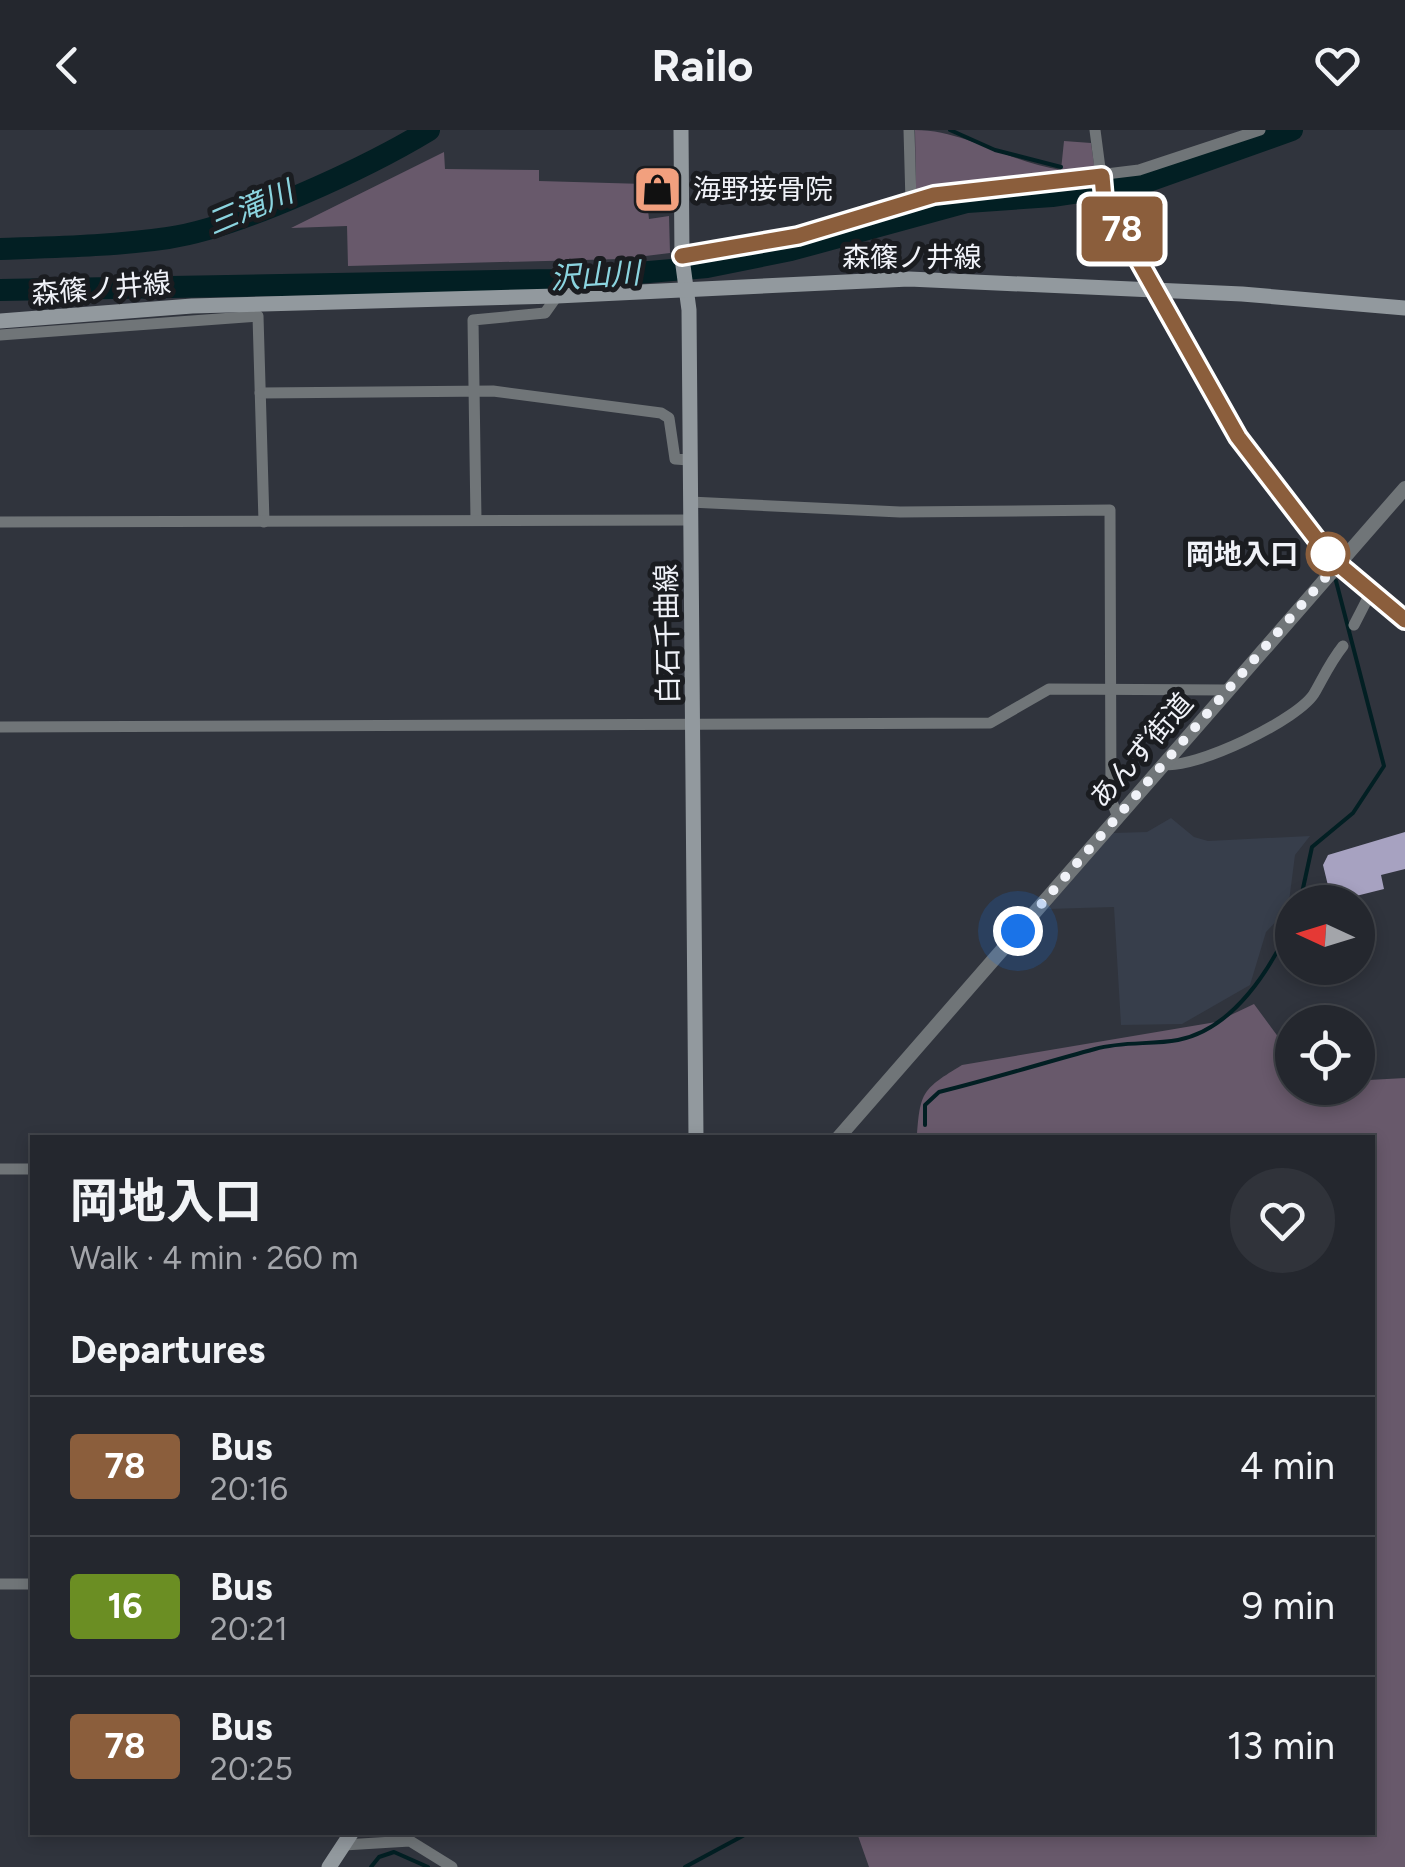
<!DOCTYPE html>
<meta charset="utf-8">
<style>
:root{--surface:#24272e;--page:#30333a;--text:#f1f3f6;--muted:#a3a5aa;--line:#41444a}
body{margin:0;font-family:Figtree,"Noto Sans JP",sans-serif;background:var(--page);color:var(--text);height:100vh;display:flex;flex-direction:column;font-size:38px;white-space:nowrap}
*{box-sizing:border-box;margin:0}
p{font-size:32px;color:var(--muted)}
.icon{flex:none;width:55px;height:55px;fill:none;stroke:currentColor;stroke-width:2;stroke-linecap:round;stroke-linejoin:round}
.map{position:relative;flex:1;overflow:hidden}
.panel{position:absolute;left:30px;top:1005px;width:1345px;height:700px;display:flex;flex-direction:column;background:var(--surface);border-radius:0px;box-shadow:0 5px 15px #0003,0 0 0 2px var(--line)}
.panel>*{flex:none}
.badge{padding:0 20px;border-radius:8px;font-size:35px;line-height:65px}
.needle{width:65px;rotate:274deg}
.tools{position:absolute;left:1275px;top:755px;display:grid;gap:20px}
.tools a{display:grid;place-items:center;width:100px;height:100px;border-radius:50%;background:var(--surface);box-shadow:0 5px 15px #0003,0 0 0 2px var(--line);font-size:50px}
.you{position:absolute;width:50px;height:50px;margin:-25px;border:8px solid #fff;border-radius:50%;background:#1a73e8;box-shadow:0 0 0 15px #1a73e833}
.map>.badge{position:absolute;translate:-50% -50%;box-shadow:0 0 0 5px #fff}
h2{padding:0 40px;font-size:38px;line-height:90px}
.round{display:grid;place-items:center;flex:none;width:105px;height:105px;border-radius:52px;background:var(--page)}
.summary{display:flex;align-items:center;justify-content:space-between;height:170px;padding:0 40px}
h1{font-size:48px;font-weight:700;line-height:75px}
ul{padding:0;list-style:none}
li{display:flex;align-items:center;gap:30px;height:140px;padding:0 40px;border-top:2px solid var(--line)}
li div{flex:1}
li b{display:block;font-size:38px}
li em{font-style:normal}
li .badge{min-width:110px;font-weight:700;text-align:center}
header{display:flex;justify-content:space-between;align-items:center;height:130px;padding:0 40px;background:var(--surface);font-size:45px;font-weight:700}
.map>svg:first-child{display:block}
</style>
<header><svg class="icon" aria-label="back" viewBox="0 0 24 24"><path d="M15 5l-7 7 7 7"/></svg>Railo<svg class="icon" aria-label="heart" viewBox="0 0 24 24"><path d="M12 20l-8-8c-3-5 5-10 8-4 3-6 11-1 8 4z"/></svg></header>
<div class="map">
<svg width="1405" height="1737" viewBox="0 0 1405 1737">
<rect width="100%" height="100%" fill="#30343d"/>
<!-- built -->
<path fill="#373e4b" d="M1171 688 1194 707 1208 711 1310 706 1295 725 1288 779 1266 802 1250 855 1182 894 1121 895 1114 777 1047 779 1113 703 1147 702Z"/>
<!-- green -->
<g fill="#68596b">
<path d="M915 0C965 0 1010 33 1061 40L1064 11 1091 13 1095 41 920 64 916 62Z"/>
<path d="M444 22 445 39 539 40V51L645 54 649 89 669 86 670 123 621 129 348 136 347 96 291 98Z"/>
<path d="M1254 874 1279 908H1292V958H1358V942L1369 950 1405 948V1737H869L857 1703 1372 1702V1008L917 1007C920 961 923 959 962 935L1216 892Z"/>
</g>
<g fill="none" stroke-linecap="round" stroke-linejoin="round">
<!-- stream -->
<g stroke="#021f23" stroke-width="4">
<path d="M950 0 995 20 1061 37"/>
<path d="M1300 772 1312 717 1353 683 1384 636 1336 451"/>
<path d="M925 995V975L939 962C992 949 1043 933 1095 919 1123 911 1151 915 1178 910 1234 899 1271 838 1292 792"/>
<path d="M926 1006V1008"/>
<path d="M371 1737 379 1727 394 1722 428 1737"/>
<path d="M685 1737 750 1702"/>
</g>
<!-- river -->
<g stroke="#021f23" stroke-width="22">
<path d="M0 119C56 117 113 116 168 108 238 98 368 37 429 0"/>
<path d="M0 160 556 150 707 137 791 120 967 72 1052 66 1146 52 1292 0"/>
</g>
</g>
<!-- building -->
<path fill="#a7a2c1" d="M1405 702V739L1381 745 1384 759 1332 772 1323 735 1328 725Z"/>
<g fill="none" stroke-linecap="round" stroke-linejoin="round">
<!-- minor -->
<g stroke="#707578" stroke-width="11">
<path d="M909 0 911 72"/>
<path d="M1095 0 1104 69 1239 307 1331 428 1405 490"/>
<path d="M682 126 798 106 934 65 1139 40 1260 0"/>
<path d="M0 205 258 186 264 392"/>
<path d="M260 263 493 261 661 283 669 288 675 329 689 330"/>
<path d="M690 372 900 382 1110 380 1111 669 1117 685"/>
<path d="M476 390 473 190 545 183 557 166"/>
<path d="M0 392 690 390"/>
<path d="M1354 495 1372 460"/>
<path d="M0 597 990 593 1049 559 1227 560"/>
<path d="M1163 634C1192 641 1301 589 1315 562 1324 546 1331 531 1343 516"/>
<path d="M0 1039H32"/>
<path d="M0 1454H32"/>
<path d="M344 1715 410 1711 452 1737"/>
</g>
<!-- tertiary -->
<path stroke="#707578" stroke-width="14" d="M838 1008 1405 358"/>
<!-- secondary -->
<g stroke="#92999e" stroke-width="15">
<path d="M681 0 682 128 689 180 696 1008"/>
<path d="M0 191 192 176 557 166 909 149 1242 164 1405 178"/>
<path d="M329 1737 352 1702"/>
</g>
</g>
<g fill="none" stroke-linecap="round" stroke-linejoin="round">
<defs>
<path id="line" d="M682 126 798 106 934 65 1102 46 1104 69 1238 307 1331 428 1405 490"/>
</defs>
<!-- line casing -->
<use href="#line" stroke="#fff" stroke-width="22"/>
<!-- line -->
<use href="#line" stroke="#8b5e3c" stroke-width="15"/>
<!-- walk -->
<path stroke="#f0f2f8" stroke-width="10" stroke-dasharray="0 18" d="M1018 801 1338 433 1328 424"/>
</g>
<!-- icons -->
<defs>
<symbol id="shop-square" viewBox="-11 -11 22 22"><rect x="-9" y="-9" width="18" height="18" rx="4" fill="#f2a07e" stroke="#1a1c20"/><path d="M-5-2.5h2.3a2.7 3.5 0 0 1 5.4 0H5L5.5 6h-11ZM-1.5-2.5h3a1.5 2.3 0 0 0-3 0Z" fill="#111"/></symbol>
</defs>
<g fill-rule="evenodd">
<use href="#shop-square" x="630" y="32" width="55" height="55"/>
</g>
<!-- markers -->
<circle fill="#fff" stroke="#8b5e3c" stroke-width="5" cx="1328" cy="424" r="20"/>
<g text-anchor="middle" stroke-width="10" stroke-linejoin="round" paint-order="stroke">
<!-- poi labels -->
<g font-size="28" fill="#f0f2f8" stroke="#1a1c20" text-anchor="start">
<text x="693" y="69">海野接骨院</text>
</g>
<!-- street labels -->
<g font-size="28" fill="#f0f2f8" stroke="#1a1c20">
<text x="912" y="137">森篠ノ井線</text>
<text transform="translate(101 158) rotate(-5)" y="10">森篠ノ井線</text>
<text transform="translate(667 504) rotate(-91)" y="10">白石千曲線</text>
<text transform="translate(1141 620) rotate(-49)" y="10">あんず街道</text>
</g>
<!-- stop labels -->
<g font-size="28" font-weight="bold" fill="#f0f2f8" stroke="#1a1c20" text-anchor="end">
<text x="1298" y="434">岡地入口</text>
</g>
<!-- water labels -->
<g font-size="30" font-style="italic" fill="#8bd4df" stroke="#1a1c20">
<text transform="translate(250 78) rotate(-23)" y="10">三滝川</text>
<text transform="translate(595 146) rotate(-4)" y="10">沢山川</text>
</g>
</g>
</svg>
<div class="tools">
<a><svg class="needle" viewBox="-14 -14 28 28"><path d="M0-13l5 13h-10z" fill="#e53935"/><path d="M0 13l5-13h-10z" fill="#a3a5aa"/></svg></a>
<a><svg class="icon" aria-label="locate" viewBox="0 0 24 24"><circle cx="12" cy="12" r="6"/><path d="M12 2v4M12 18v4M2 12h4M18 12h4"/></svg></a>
</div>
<div class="you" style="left:1018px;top:801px"></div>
<b class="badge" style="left:1122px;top:99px;background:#8b5e3c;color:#fff">78</b>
<section class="panel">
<div class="summary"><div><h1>岡地入口</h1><p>Walk · 4 min · 260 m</p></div><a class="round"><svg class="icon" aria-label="heart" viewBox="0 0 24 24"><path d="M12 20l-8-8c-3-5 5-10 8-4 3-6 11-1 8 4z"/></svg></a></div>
<h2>Departures</h2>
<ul>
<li><span class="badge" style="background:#8b5e3c;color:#fff">78</span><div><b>Bus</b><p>20:16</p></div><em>4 min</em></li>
<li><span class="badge" style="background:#6b8e23;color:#fff">16</span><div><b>Bus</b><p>20:21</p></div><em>9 min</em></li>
<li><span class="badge" style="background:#8b5e3c;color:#fff">78</span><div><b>Bus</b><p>20:25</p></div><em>13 min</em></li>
</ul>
</section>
</div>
